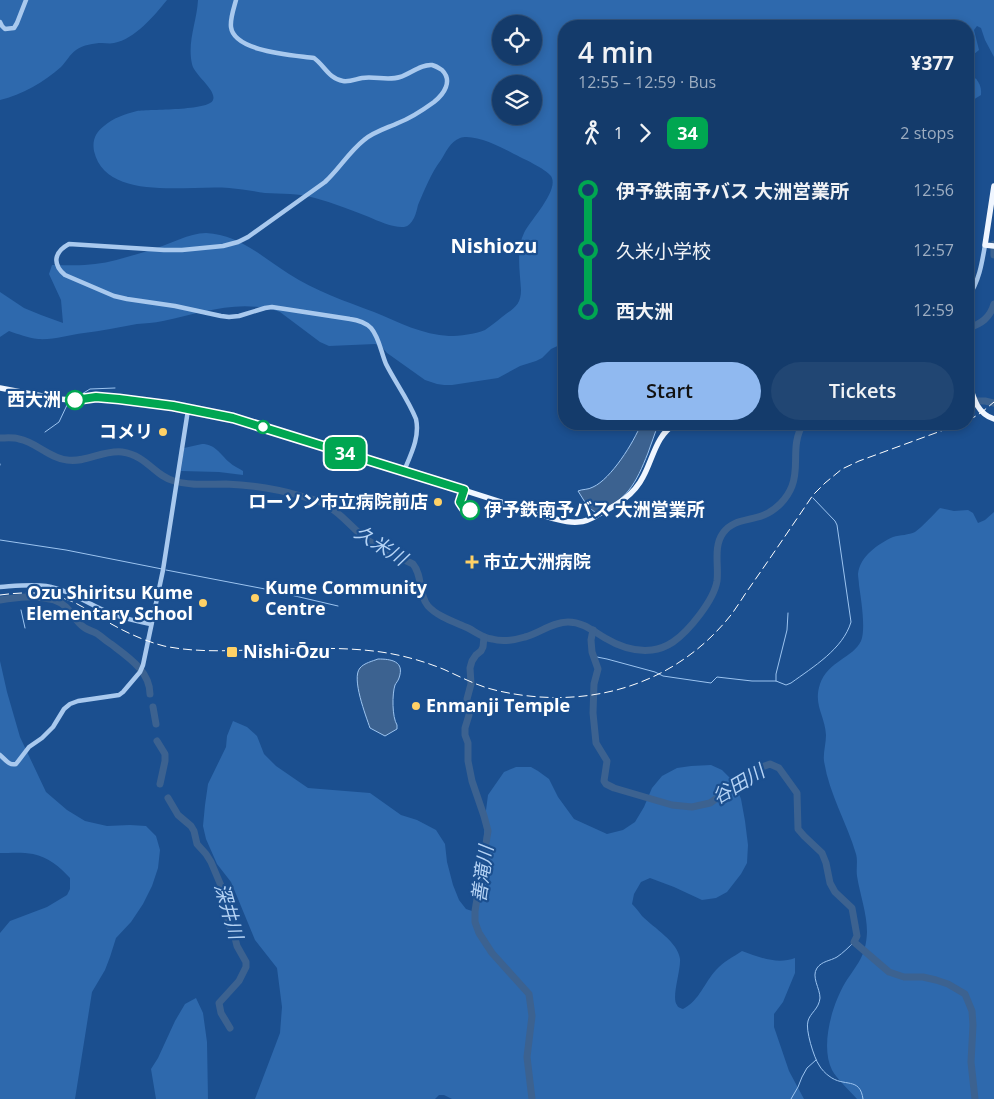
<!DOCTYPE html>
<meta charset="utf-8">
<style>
:root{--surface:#143b6b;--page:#214673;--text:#f1f3f6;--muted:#9dadc1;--line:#33557e;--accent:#90b9f0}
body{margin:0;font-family:"Open Sans","Noto Sans JP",sans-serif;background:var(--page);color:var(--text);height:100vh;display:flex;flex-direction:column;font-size:19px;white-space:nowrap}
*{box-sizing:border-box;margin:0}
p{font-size:16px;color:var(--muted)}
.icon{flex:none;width:28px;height:28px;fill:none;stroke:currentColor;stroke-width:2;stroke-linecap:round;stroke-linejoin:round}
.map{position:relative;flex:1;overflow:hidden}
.drawer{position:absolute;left:558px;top:20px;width:416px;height:410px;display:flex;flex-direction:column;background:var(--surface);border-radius:20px;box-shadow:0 2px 8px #0003,0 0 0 1px var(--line)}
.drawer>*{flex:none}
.badge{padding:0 10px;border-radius:8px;font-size:18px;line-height:32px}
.controls{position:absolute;left:492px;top:15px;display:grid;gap:10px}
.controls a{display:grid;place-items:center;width:50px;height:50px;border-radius:50%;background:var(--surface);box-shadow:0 2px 8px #0003,0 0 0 1px var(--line);font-size:25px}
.map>.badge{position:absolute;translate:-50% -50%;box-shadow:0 0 0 2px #fff}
.legs{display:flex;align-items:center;gap:8px;height:55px;padding:0 20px;font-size:16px}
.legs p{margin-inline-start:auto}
.head{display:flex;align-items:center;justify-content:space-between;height:85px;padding:0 20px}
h1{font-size:28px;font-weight:600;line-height:38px}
.action{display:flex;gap:10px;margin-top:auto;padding:10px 20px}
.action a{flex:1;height:58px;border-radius:30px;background:var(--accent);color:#111;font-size:20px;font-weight:600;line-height:58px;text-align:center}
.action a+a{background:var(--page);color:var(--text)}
ul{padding:0 20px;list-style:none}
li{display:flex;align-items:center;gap:18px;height:60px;font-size:19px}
li i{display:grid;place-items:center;width:8px;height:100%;margin:0 6px;background:currentColor}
li i::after{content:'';width:12px;height:12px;margin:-6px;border:4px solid;border-radius:50%;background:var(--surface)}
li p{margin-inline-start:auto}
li:first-child i{background:linear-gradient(#0000 50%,currentColor 0)}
li:last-child i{background:linear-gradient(currentColor 50%,#0000 0)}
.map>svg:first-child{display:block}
</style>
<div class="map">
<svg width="994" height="1099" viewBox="0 0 994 1099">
<rect width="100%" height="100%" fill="#1b4f8f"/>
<!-- green -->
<g fill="#2e69ad" fill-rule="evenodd">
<path d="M0 0H167C154 16 135 39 114 43 110 44 106 43 102 43 94 43 83 45 76 50 70 54 66 62 61 67 44 82 22 95 0 100Z"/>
<path d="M198 0H994V57L985 40 981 28 977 26 974 30 979 50 968 59V26H564V343L551 349 542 358 536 361 520 366 498 378 452 385H444L437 384 425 380 387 353 382 347 375 344 329 346 320 342 280 312C240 298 202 313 163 321 154 323 145 323 137 324 119 327 101 331 84 333 68 335 54 340 38 339 28 338 18 334 9 331L0 337V292L24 308 41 315 63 323 61 300 49 274 52 265C67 265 81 266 95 264 114 262 133 255 151 250 168 245 189 233 206 233 240 235 262 257 289 274 315 291 345 301 374 312 398 322 423 335 449 336 460 336 475 334 485 330 491 326 497 321 502 317 514 308 521 305 521 290 520 272 516 249 524 233 530 220 560 190 551 176 546 169 522 158 514 154 502 147 473 133 460 138 450 142 446 152 441 160 431 173 425 189 418 205 417 209 416 214 414 218 411 223 409 226 404 227 394 228 378 221 369 217 351 210 333 203 315 198 299 193 281 194 265 193 253 191 241 189 229 188 191 184 106 203 94 151 92 140 96 132 104 126 113 118 125 114 137 111 150 109 209 111 213 100 217 90 194 75 192 64 187 42 197 21 198 0ZM501 24H534V56H501ZM501 84H534V116H501Z"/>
<path d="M968 74C977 77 982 85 981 95L973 100 968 102Z"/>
<path d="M202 444C215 444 220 454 229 462 233 466 239 468 243 471V475L219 472 181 471 184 448Z"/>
<path d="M940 508 954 511 968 510 973 513 978 523 985 520 994 512V1099H857C850 1091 836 1078 832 1070 820 1046 832 1005 845 983 857 964 866 957 867 932 867 913 860 895 857 876 856 869 858 861 856 854 847 823 829 794 824 761 823 753 826 744 826 735 825 715 813 705 820 684 828 661 853 658 861 641 866 629 861 599 859 585 859 582 858 577 858 574 860 556 878 544 893 537 900 535 909 535 915 532 921 528 934 514 940 508Z"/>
<path d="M0 661 7 692 20 737 46 792 67 810 85 821 107 826 130 825 146 826 156 836 160 850 158 868 152 886 143 904 131 922 116 938 110 957 105 970 92 992 75 1099H0V933L10 921 47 907 67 895 70 889V878C60 867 48 857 33 854 23 852 10 853 0 853Z"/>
<path d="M233 721 247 727 257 736 264 754 276 766 308 788 370 793 401 815 417 820 436 830 445 844 447 862 453 885 459 900 466 909 472 911 477 906 481 882 485 818 488 795 504 772 516 767H531L538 771 549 779 558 797 574 819 607 834 623 830 635 822 644 807 652 788 662 776 677 768 691 766 711 765 722 770 734 782 741 799 745 821 748 845 747 863 741 874 727 892 716 898 702 900 674 887 650 878 641 882 634 894 632 904C636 908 639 912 642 916 654 928 678 942 680 959 681 970 671 998 677 1005 678 1008 681 1008 683 1009 700 1000 704 983 716 970 723 962 733 957 742 951 759 957 777 965 795 958V973L783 1002 774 1014V1027L789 1071 804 1099H452L444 1095H439L435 1099H255L280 1033 282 1007 277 968 255 940 231 882 217 864 206 839 203 826 205 805 208 784 226 747 227 736Z"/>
<path d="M196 998 203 1013 207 1042 208 1099H156L151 1069 158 1058 175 1021 185 1004Z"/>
</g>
<!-- water -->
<g fill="#3c6290" stroke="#9cc4f0">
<path d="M641 424H658C655 434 651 444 648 453 636 483 627 502 595 512L588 507 578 491C582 489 588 490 593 487 611 479 634 442 641 424Z"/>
<path d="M378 659C391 659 405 661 399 678 398 681 396 683 395 685 392 694 392 717 397 725V729L385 736 370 728C366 716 351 678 360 668 364 663 373 661 378 659Z"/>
</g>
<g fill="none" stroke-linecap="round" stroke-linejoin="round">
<!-- stream -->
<g stroke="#9cc4f0" stroke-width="1">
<path d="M77 397 90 389 115 388"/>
<path d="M45 432 59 422 68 403"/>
<path d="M38 448V446"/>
<path d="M0 464V465"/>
<path d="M0 540 66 550 162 569"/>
<path d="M166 570 265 589 338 606"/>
<path d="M21 610 25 628"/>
<path d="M595 658 597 657 607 659 655 672 663 676 711 683 717 677 752 681H776L786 685 791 683C813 667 843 649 851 622L837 525 835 521 813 498"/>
<path d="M776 681V674L787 630 788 613"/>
<path d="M854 942C849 947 843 953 837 957 830 961 822 961 817 968 811 977 820 988 820 998 819 1009 810 1013 808 1021 805 1029 814 1058 819 1065 821 1069 826 1074 829 1076 844 1088 860 1076 863 1099"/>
<path d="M791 1099 798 1087 802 1077 807 1068 816 1060"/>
</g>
<!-- river -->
<g stroke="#3c6290" stroke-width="7">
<path d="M994 244V255"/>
<path d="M968 328C981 324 990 318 994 304"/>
<path d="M968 401H985L994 403"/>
<path d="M0 438C6 438 13 437 19 439 36 442 49 458 67 460 86 463 102 450 122 452 148 456 153 475 174 481 191 486 209 484 226 484 252 485 277 489 301 496 308 498 316 500 323 503 341 512 353 530 369 541 383 550 398 557 413 564 423 576 418 594 428 606 438 617 455 622 468 628 476 632 483 638 492 639 502 642 515 640 525 637 540 633 552 622 568 622 583 622 593 631 605 638 620 647 635 652 652 650 660 649 667 646 673 642 689 631 714 600 717 581 719 566 713 547 723 533 733 519 749 521 764 515 776 510 787 499 792 486 800 466 790 446 803 424"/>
<path d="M0 600C18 597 36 595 54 600 72 606 72 620 85 628 88 630 92 631 96 633 101 636 106 641 111 644 128 657 150 671 150 694"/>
<path d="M593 630 591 640 592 652 598 669 594 684 593 713 596 743 607 761 604 781 606 784 614 788 672 805 692 807 710 803 723 794 744 776 759 768 770 764 779 768 797 793 798 829 804 836 822 853 826 863 830 883 835 892 852 908 857 936 854 942 889 972 904 977H923L936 980 948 984 965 994 972 1011 973 1025 971 1062 975 1099"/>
<path d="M484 637 483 647 481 651 476 655 472 661 470 668 471 684 467 699 469 709V715L465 728V735L468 743V761L472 781 484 816 488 831 475 911V922L479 933 492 953 529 994 532 1016 527 1057 532 1099"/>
<path d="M153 707 156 724"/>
<path d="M157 741 165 754V761L160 784"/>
<path d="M168 798 178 815 191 826 194 831 197 844 206 854 211 862 222 888 228 897 229 904 228 922 229 926 233 930 237 946 246 962V967L239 981 219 1003 221 1013 230 1028"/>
</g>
<!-- minor -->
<g stroke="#a9c9ee" stroke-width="4.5">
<path d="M236 0C234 8 230 18 231 27 234 52 294 55 314 58 324 65 329 79 343 81 350 82 356 79 362 78 375 76 388 81 400 77 410 74 421 64 432 65 436 66 439 68 442 70 453 81 444 94 434 102 423 110 411 118 398 123 387 128 373 132 364 140 349 152 339 169 325 182L248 237 238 242 223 246 182 250H164L69 244C54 252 52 264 65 275L114 296 127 299 175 306 221 316 229 317 239 316 265 308 272 307 350 319C358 320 365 322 371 328 379 337 381 352 386 364 395 382 408 399 416 419 420 437 411 454 404 471"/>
<path d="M0 22 2 26 5 29 14 28 17 23 26 0"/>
<path d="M968 297C979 282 982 263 985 245"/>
<path d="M0 587C15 586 31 584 46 586 70 590 89 605 110 613 123 619 138 621 151 624"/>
<path d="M0 755C5 759 9 766 16 764L29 747 42 738 53 727 64 709 70 704 78 701 119 695 123 692 140 672 143 665 163 570 188 410"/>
</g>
<!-- major -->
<g stroke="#f0f6ff" stroke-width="5.5">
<path d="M994 186 985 245 994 246"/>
<path d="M968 380C973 396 976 413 994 419"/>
<path d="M0 388 58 399 73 400 96 397 106 398 173 406 233 418 269 428 551 518C560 520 568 523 578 522 586 522 593 518 599 514 617 505 634 495 643 477 653 459 656 435 675 424"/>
</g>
<!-- rail -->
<g stroke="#fff" stroke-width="1" stroke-dasharray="9 4" stroke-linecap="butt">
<path d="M968 421 982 412 994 402"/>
<path d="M0 595C23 592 46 591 68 600 80 604 90 612 101 618 121 630 141 640 164 646 193 652 222 651 251 650 294 649 339 646 381 652 402 655 423 661 443 669 461 677 479 687 499 691 583 710 669 688 726 621 735 611 742 598 750 587 771 557 792 526 813 495L825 483 842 469 859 461 960 424"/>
</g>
</g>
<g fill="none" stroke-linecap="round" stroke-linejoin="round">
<defs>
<path id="line-1" d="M75 400 96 397 119 399 173 406 233 418 252 424 464 490 460 502 464 508 470 510"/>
</defs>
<!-- line-1 casing -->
<use href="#line-1" stroke="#fff" stroke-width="11"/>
<!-- line-1 -->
<use href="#line-1" stroke="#00a651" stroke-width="8"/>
</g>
<!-- markers -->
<g fill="#fff" stroke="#00a651" stroke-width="2.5">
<circle cx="75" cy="400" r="9"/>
<circle cx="263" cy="427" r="6"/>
<circle cx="470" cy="510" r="9"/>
</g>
<g fill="#ffd166" stroke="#1b4f8f" stroke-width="2">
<circle cx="163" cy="432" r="5"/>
<circle cx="438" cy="502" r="5"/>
<path d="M469.5 554.5h5v5h5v5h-5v5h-5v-5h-5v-5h5z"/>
<circle cx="255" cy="598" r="5"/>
<circle cx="203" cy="603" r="5"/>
<rect x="226" y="646" width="12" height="12" rx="2.5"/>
<circle cx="416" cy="706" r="5"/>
</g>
<g text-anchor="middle" stroke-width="4.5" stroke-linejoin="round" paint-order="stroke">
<!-- stop labels -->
<g font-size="18" font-weight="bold" fill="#fff" stroke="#1b4f8f" text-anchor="end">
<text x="61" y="406">西大洲</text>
<text x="484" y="516" text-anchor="start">伊予鉄南予バス 大洲営業所</text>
</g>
<!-- poi labels -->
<g font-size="18" font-weight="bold" fill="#fff" stroke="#1b4f8f" text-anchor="start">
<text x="153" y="438" text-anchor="end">コメリ</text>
<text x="428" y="508" text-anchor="end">ローソン市立病院前店</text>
<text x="483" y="568">市立大洲病院</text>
<text x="265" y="594">Kume Community<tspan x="265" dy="21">Centre</tspan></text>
<text x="193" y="599" text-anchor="end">Ozu Shiritsu Kume<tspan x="193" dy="21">Elementary School</tspan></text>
<text x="243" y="658">Nishi-Ōzu</text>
<text x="426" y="712">Enmanji Temple</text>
</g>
<!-- water labels -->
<g font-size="19" font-style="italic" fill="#b5d3f5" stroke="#1b4f8f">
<text transform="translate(381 545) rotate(32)" y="7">久米川</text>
<text transform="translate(738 784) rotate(-31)" y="7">谷田川</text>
<text transform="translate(482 874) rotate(-82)" y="7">善滝川</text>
<text transform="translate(229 911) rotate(74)" y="7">深井川</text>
</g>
<!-- quarter labels -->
<g font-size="20" font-weight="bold" fill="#fff" stroke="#1b4f8f">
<text x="494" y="253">Nishiozu</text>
</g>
</g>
</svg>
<div class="controls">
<a><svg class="icon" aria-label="locate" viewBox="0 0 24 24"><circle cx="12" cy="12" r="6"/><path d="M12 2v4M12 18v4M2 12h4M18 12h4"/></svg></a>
<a><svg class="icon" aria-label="layers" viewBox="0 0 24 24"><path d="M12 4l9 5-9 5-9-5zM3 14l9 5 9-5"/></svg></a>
</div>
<b class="badge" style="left:345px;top:453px;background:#00a651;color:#fff">34</b>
<section class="drawer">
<div class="head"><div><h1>4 min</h1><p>12:55 – 12:59 · Bus</p></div><b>¥377</b></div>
<div class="legs"><svg class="icon" aria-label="walk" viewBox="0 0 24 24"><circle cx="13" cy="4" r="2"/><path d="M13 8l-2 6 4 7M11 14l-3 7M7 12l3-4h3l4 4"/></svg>1<svg class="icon" aria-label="forward" viewBox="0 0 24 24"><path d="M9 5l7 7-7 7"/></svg><b class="badge" style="background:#00a651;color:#fff">34</b><p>2 stops</p></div>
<ul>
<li><i style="color:#00a651"></i><b>伊予鉄南予バス 大洲営業所</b><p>12:56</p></li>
<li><i style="color:#00a651"></i><span>久米小学校</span><p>12:57</p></li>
<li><i style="color:#00a651"></i><b>西大洲</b><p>12:59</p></li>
</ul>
<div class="action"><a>Start</a><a>Tickets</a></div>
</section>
</div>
